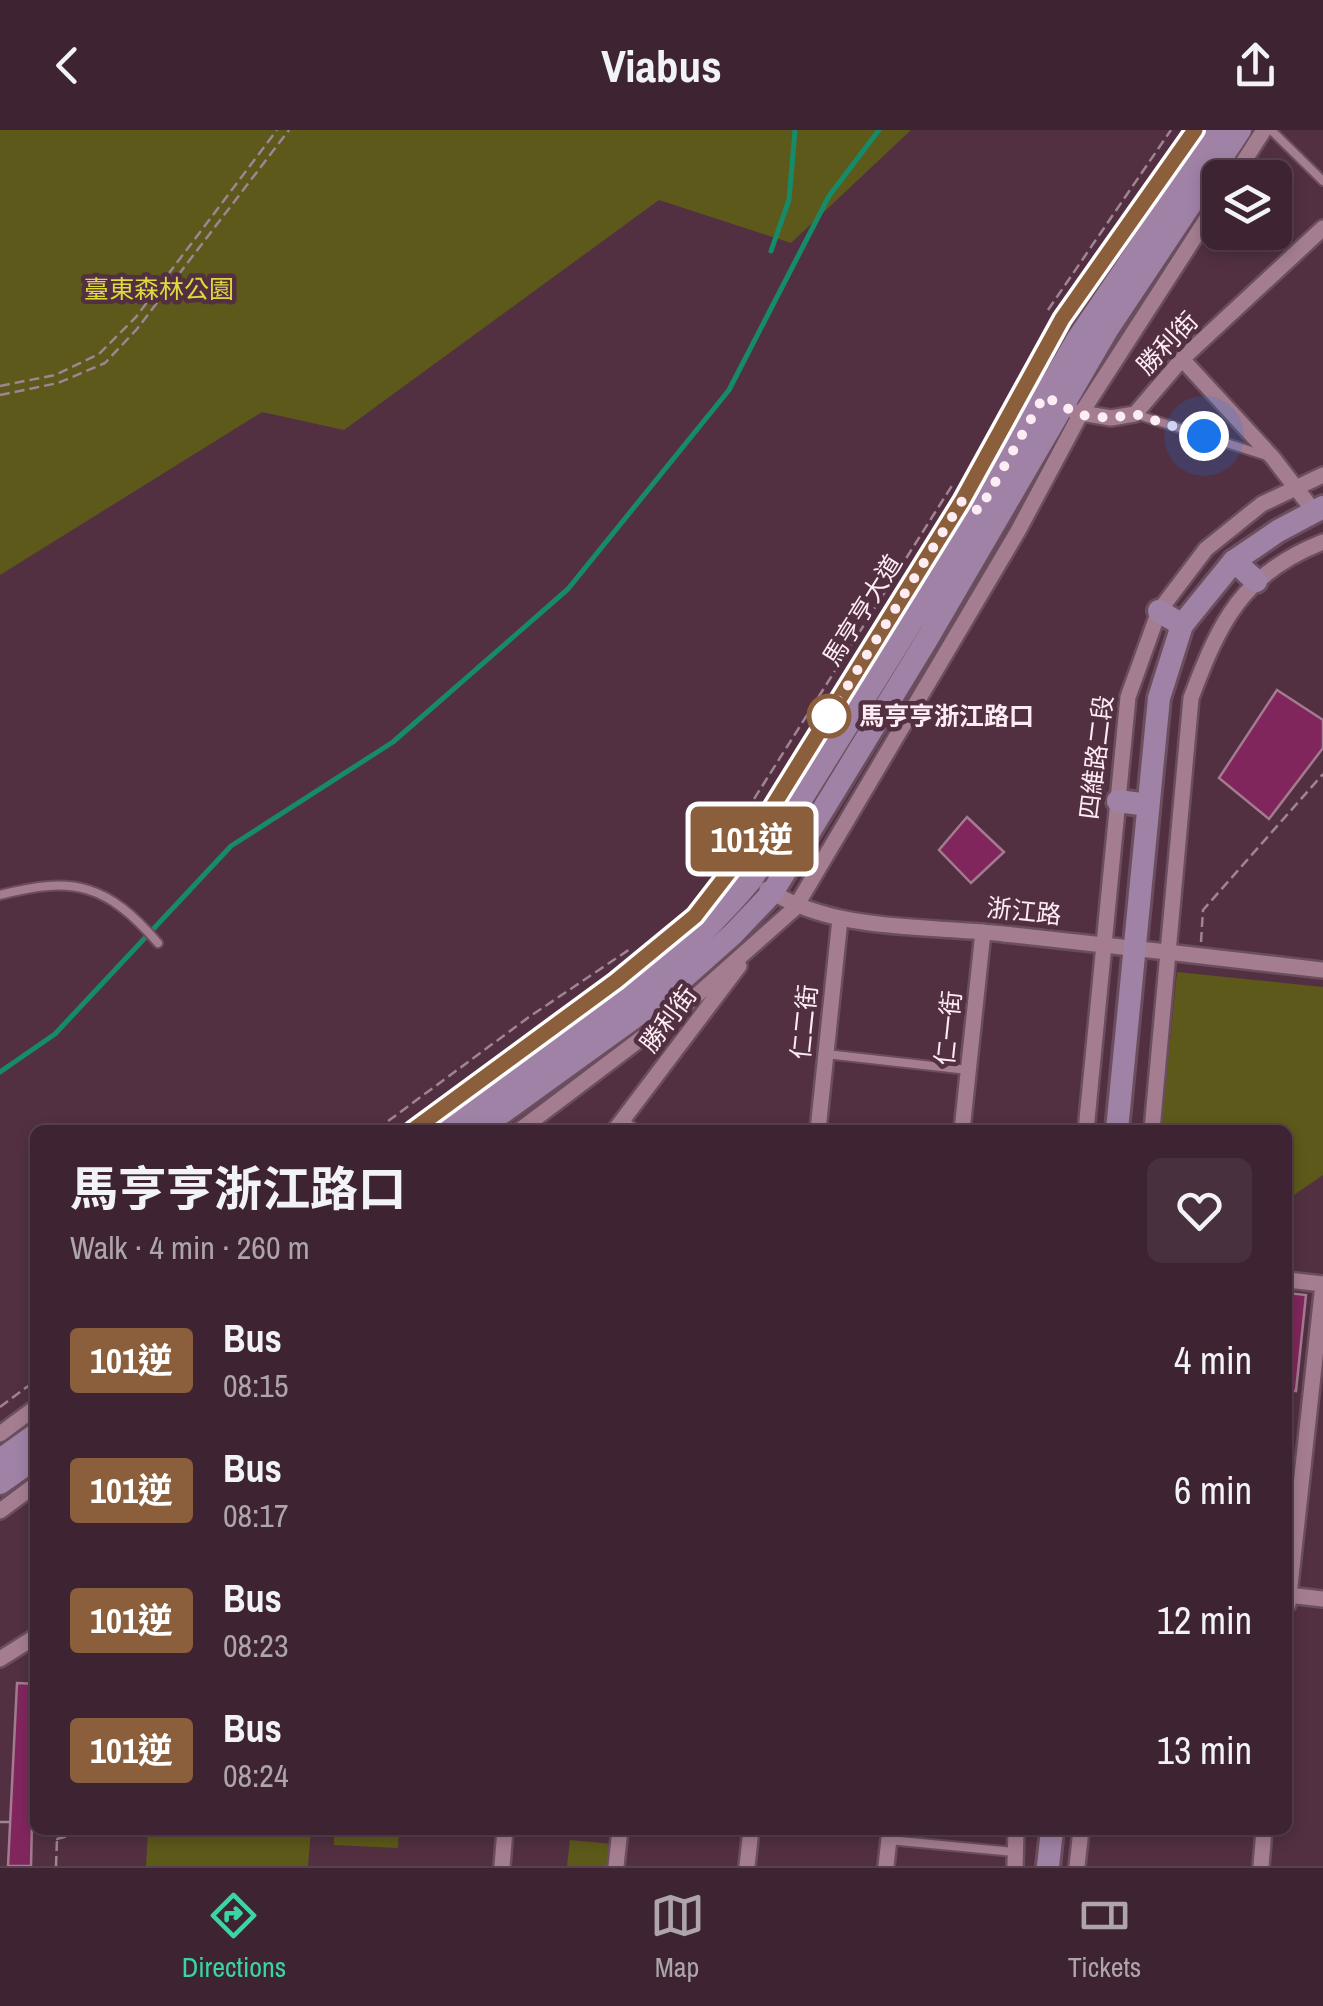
<!DOCTYPE html>
<meta charset="utf-8">
<style>
:root{--surface:#3e2432;--page:#49303e;--text:#f1f3f6;--muted:#ada4ac;--line:#57414d;--accent:#3bd4a4}
body{margin:0;font-family:"Archivo Narrow","Noto Sans TC",sans-serif;background:var(--page);color:var(--text);height:100vh;display:flex;flex-direction:column;font-size:38px;white-space:nowrap}
*{box-sizing:border-box;margin:0}
p{font-size:32px;color:var(--muted)}
.icon{flex:none;width:55px;height:55px;fill:none;stroke:currentColor;stroke-width:2;stroke-linecap:round;stroke-linejoin:round}
.map{position:relative;flex:1;overflow:hidden}
.drawer{position:absolute;left:30px;top:995px;width:1262px;height:710px;display:flex;flex-direction:column;background:var(--surface);border-radius:15px;box-shadow:0 5px 15px #0003,0 0 0 2px var(--line)}
.drawer>*{flex:none}
.badge{padding:0 20px;border-radius:8px;font-size:35px;line-height:65px}
.fabs{position:absolute;left:1202px;top:30px;display:grid;gap:20px}
.fabs a{display:grid;place-items:center;width:90px;height:90px;border-radius:15px;background:var(--surface);box-shadow:0 5px 15px #0003,0 0 0 2px var(--line);font-size:50px}
.you{position:absolute;width:50px;height:50px;margin:-25px;border:8px solid #fff;border-radius:50%;background:#1a73e8;box-shadow:0 0 0 15px #1a73e833}
.map>.badge{position:absolute;translate:-50% -50%;box-shadow:0 0 0 5px #fff}
.round{display:grid;place-items:center;flex:none;width:105px;height:105px;border-radius:15px;background:var(--page)}
.headline{display:flex;align-items:center;justify-content:space-between;height:170px;padding:0 40px}
h1{font-size:48px;font-weight:700;line-height:75px}
ul{padding:0;list-style:none}
li{display:flex;align-items:center;gap:30px;height:130px;padding:0 40px}
li div{flex:1}
li b{display:block;font-size:38px}
li em{font-style:normal}
li .badge{min-width:110px;font-weight:700;text-align:center}
header{display:flex;justify-content:space-between;align-items:center;height:130px;padding:0 40px;background:var(--surface);font-size:45px;font-weight:700}
.dock{display:flex;justify-content:space-around;align-items:center;height:140px;border-top:2px solid var(--line);background:var(--surface);font-size:28px;color:var(--muted)}
.dock a{display:grid;justify-items:center;gap:5px}
.dock .active{color:var(--accent)}
.map>svg:first-child{display:block}
</style>
<header><svg class="icon" aria-label="back" viewBox="0 0 24 24"><path d="M15 5l-7 7 7 7"/></svg>Viabus<svg class="icon" aria-label="share" viewBox="0 0 24 24"><path d="M12 15V3M7 8l5-5 5 5M5 13v7h14v-7"/></svg></header>
<div class="map">
<svg width="1323" height="1736" viewBox="0 0 1323 1736">
<rect width="100%" height="100%" fill="#523042"/>
<!-- green -->
<g fill="#5c591a">
<path d="M0 0H911L791 113 659 70 344 300 262 282 0 445Z"/>
<path d="M1177 842 1323 857V1045L1288 1069V1000H1161Z"/>
<path d="M148 1700H311L308 1736H146Z"/>
<path d="M334 1700H399L398 1718 334 1715Z"/>
<path d="M570 1710 614 1714 611 1736H567Z"/>
</g>
<g fill="none" stroke-linecap="round" stroke-linejoin="round">
<!-- stream -->
<g stroke="#168b69" stroke-width="5">
<path d="M771 121 789 70 795 0"/>
<path d="M0 942 55 904 231 716 393 612 568 459 729 260 829 66 879 0"/>
</g>
</g>
<!-- building -->
<g fill="#81265d" stroke="#a37b8f" stroke-width="2.5">
<path d="M1277 560 1323 590V618L1269 689 1219 648Z"/>
<path d="M967 687 1004 722 971 753 939 720Z"/>
<path d="M1288 1163 1306 1165 1296 1261 1288 1260Z"/>
<path d="M17 1553 35 1554 31 1736H8Z"/>
</g>
<g fill="none" stroke-linecap="round" stroke-linejoin="round">
<defs>
<g id="lane">
<path d="M1271 0 1323 51"/>
<path d="M1135 284 1264 325"/>
<path d="M0 765C74 745 108 755 158 813"/>
<path d="M826 924 968 940"/>
<path d="M623 990 637 1000"/>
<path d="M889 1710 1014 1722"/>
</g>
<g id="street">
<path d="M1233 48 1264 0"/>
<path d="M1182 229 1273 328 1313 380"/>
<path d="M1075 282 1111 288 1135 284 1182 229 1323 98"/>
<path d="M767 759C835 803 925 795 1004 804 1110 815 1217 828 1323 840"/>
<path d="M413 1000 616 851 695 786 736 733 773 676 962 371 1062 189 1194 0"/>
<path d="M520 1000 688 873 795 778 1018 401 1080 285 1220 68"/>
<path d="M615 1000 739 836"/>
<path d="M818 1000 840 789"/>
<path d="M962 1000 983 802"/>
<path d="M1086 1000 1128 567 1159 481 1206 419 1262 374 1323 345"/>
<path d="M1152 1000 1191 568C1220 491 1242 444 1323 412"/>
<path d="M1288 1150 1323 1154"/>
<path d="M0 1304 35 1278"/>
<path d="M0 1381 35 1355"/>
<path d="M1288 1465 1323 1469"/>
<path d="M1288 1474 1323 1154"/>
<path d="M0 1529 35 1507"/>
<path d="M502 1736 505 1700"/>
<path d="M616 1736 620 1700"/>
<path d="M747 1736 751 1700"/>
<path d="M886 1736 890 1700"/>
<path d="M1015 1736 1016 1700"/>
<path d="M1077 1736 1081 1700"/>
<path d="M1261 1736 1264 1700"/>
</g>
<g id="secondary">
<path d="M1234 431 1256 451"/>
<path d="M1159 481 1182 495"/>
<path d="M1118 671 1148 675"/>
<path d="M448 1000C553 922 667 851 751 750L918 482 1077 210 1219 0"/>
<path d="M478 1000 661 868 733 804 772 763 926 511 1107 200 1240 0"/>
<path d="M1117 1000 1159 568 1182 495 1234 431 1278 401 1323 377"/>
<path d="M0 1330 35 1305"/>
<path d="M0 1353 35 1328"/>
<path d="M1048 1736 1052 1700"/>
</g>
</defs>
<!-- lane casing -->
<use href="#lane" stroke="#6b4e5e" stroke-width="12"/>
<!-- street casing -->
<use href="#street" stroke="#6b4e5e" stroke-width="20"/>
<!-- secondary casing -->
<use href="#secondary" stroke="#6b4e5e" stroke-width="28"/>
<!-- path -->
<g stroke="#9f8492" stroke-width="2.5" stroke-dasharray="10 5" stroke-linecap="butt">
<path d="M1048 180 1171 0"/>
<path d="M0 256 55 245 99 224 136 187 277 0"/>
<path d="M0 265 58 253 105 233 137 199 289 0"/>
<path d="M706 745 953 354"/>
<path d="M1201 812 1203 780 1323 644"/>
<path d="M376 1000 529 887 630 819"/>
<path d="M0 1277 35 1251"/>
<path d="M31 1554V1548L35 1549"/>
<path d="M0 1692H10"/>
<path d="M33 1693H35"/>
<path d="M44 1700 57 1709 68 1706 73 1700"/>
<path d="M56 1736 57 1709"/>
</g>
<!-- lane -->
<use href="#lane" stroke="#a57d91" stroke-width="8"/>
<!-- street -->
<use href="#street" stroke="#a57d91" stroke-width="15"/>
<!-- secondary -->
<use href="#secondary" stroke="#a082a7" stroke-width="22"/>
</g>
<g fill="none" stroke-linecap="round" stroke-linejoin="round">
<defs>
<path id="line" d="M413 1000 616 851 695 786 736 733 773 676 962 371 1062 189 1195 0"/>
</defs>
<!-- line casing -->
<use href="#line" stroke="#fff" stroke-width="22"/>
<!-- line -->
<use href="#line" stroke="#8b5e3c" stroke-width="15"/>
<!-- walk -->
<path stroke="#feecf4" stroke-width="10" stroke-dasharray="0 18" d="M829 586 962 371 979 381 1044 266 1080 285 1111 288 1135 284 1204 306"/>
</g>
<!-- markers -->
<circle fill="#fff" stroke="#8b5e3c" stroke-width="5" cx="829" cy="586" r="20"/>
<g text-anchor="middle" stroke-width="9" stroke-linejoin="round" paint-order="stroke">
<!-- park labels -->
<g font-size="25" fill="#dfd93b" stroke="#523042">
<text x="159" y="168">臺東森林公園</text>
</g>
<!-- street labels -->
<g font-size="25" fill="#feecf4" stroke="#523042">
<text transform="translate(1167 213) rotate(-46)" y="9">勝利街</text>
<text transform="translate(862 480) rotate(-58)" y="9">馬亨亨大道</text>
<text transform="translate(1096 627) rotate(-83)" y="9">四維路二段</text>
<text transform="translate(1024 781) rotate(6)" y="9">浙江路</text>
<text transform="translate(668 889) rotate(-53)" y="9">勝利街</text>
<text transform="translate(804 892) rotate(-84)" y="9">仁二街</text>
<text transform="translate(948 898) rotate(-84)" y="9">仁一街</text>
</g>
<!-- stop labels -->
<g font-size="25" font-weight="bold" fill="#feecf4" stroke="#523042" text-anchor="start">
<text x="859" y="595">馬亨亨浙江路口</text>
</g>
</g>
</svg>
<div class="fabs">
<a><svg class="icon" aria-label="layers" viewBox="0 0 24 24"><path d="M12 4l9 5-9 5-9-5zM3 14l9 5 9-5"/></svg></a>
</div>
<div class="you" style="left:1204px;top:306px"></div>
<b class="badge" style="left:752px;top:709px;background:#8b5e3c;color:#fff">101逆</b>
<section class="drawer">
<div class="headline"><div><h1>馬亨亨浙江路口</h1><p>Walk · 4 min · 260 m</p></div><a class="round"><svg class="icon" aria-label="heart" viewBox="0 0 24 24"><path d="M12 20l-8-8c-3-5 5-10 8-4 3-6 11-1 8 4z"/></svg></a></div>
<ul>
<li><span class="badge" style="background:#8b5e3c;color:#fff">101逆</span><div><b>Bus</b><p>08:15</p></div><em>4 min</em></li>
<li><span class="badge" style="background:#8b5e3c;color:#fff">101逆</span><div><b>Bus</b><p>08:17</p></div><em>6 min</em></li>
<li><span class="badge" style="background:#8b5e3c;color:#fff">101逆</span><div><b>Bus</b><p>08:23</p></div><em>12 min</em></li>
<li><span class="badge" style="background:#8b5e3c;color:#fff">101逆</span><div><b>Bus</b><p>08:24</p></div><em>13 min</em></li>
</ul>
</section>
</div>
<nav class="dock">
<a class="active"><svg class="icon" aria-label="directions" viewBox="0 0 24 24"><path d="M12 3l9 9-9 9-9-9zM9 14v-3h6M13 9l2 2-2 2"/></svg>Directions</a>
<a><svg class="icon" aria-label="map" viewBox="0 0 24 24"><path d="M3 6l6-2 6 2 6-2v14l-6 2-6-2-6 2zM9 4v14M15 6v14"/></svg>Map</a>
<a><svg class="icon" aria-label="tickets" viewBox="0 0 24 24"><path d="M3 7h18v10H3zM15 7v10"/></svg>Tickets</a>
</nav>
